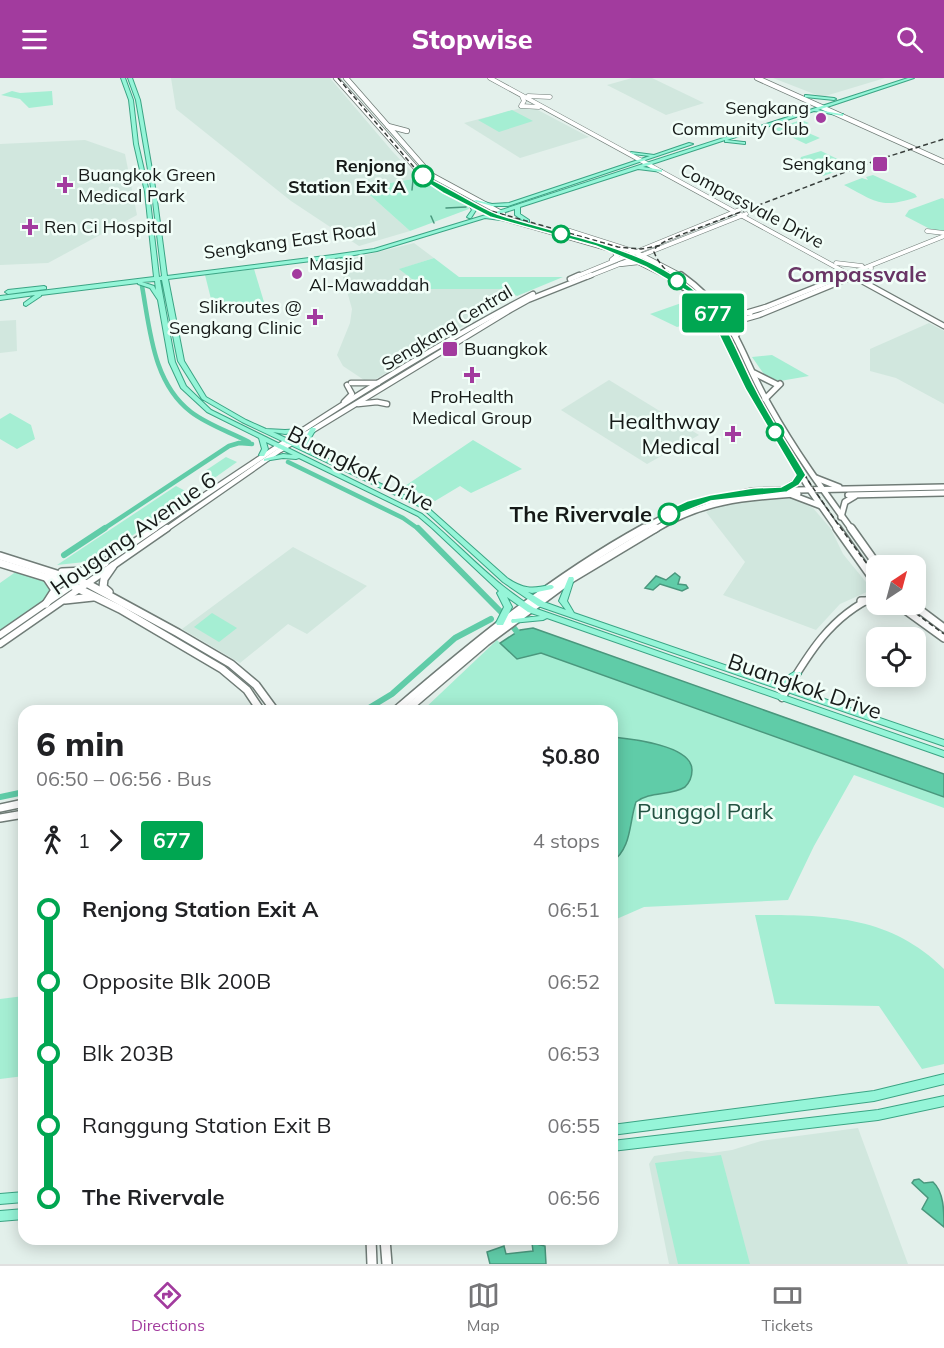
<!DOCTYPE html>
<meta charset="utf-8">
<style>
:root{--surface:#fff;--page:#f6f6f6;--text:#202124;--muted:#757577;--line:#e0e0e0;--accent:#a23b9e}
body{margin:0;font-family:Mulish,sans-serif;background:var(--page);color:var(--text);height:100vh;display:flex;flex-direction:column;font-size:22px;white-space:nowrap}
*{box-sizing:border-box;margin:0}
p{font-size:20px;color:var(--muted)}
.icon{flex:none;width:33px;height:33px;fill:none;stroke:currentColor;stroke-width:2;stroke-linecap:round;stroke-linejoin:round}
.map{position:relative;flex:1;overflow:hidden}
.details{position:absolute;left:18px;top:627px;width:600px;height:540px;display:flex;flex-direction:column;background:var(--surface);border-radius:18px;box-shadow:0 3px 15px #0003}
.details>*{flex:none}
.badge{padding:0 12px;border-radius:4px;font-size:21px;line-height:39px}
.needle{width:39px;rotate:36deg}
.buttons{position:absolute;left:866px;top:477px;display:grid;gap:12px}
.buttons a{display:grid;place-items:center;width:60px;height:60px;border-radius:12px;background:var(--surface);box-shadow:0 3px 15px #0003;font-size:30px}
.map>.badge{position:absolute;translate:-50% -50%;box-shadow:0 0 0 3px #fff}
.legs{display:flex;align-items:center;gap:9px;height:66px;padding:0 18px;font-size:20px}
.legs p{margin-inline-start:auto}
.headline{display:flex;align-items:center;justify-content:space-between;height:102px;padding:0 18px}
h1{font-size:33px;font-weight:800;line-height:45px}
ul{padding:0 18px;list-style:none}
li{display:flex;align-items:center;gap:21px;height:72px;font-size:22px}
li i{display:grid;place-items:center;width:9px;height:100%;margin:0 8px;background:currentColor}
li i::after{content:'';width:15px;height:15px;margin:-8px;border:4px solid;border-radius:50%;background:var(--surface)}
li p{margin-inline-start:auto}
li:first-child i{background:linear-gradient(#0000 50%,currentColor 0)}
li:last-child i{background:linear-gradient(currentColor 50%,#0000 0)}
header{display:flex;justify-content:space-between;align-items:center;height:78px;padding:0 18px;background:var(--accent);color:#fff;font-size:27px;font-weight:800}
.menu{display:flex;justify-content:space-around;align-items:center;height:84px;border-top:2px solid var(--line);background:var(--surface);font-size:16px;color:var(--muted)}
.menu a{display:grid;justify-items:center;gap:3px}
.menu .on{color:var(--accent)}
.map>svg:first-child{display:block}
</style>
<header><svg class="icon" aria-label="menu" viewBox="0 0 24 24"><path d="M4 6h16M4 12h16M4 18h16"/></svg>Stopwise<svg class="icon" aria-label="search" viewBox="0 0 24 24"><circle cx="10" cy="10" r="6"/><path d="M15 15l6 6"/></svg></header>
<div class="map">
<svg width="944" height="1186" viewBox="0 0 944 1186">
<rect width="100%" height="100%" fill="#e3f0eb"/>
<!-- built -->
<g fill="#d1e7de">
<path d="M171 0H330L392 73 418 100 362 110 410 153 359 168 291 123 176 31Z"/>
<path d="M632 0H652L704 25 666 37 607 7Z"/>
<path d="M773 0H885L822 19Z"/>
<path d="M525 29 536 31 589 59 520 80 464 45Z"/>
<path d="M85 62 125 76 137 137 48 185 0 187V66Z"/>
<path d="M414 165 434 180 400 191 425 211H502L516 218 476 239 446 260 430 266 407 280 405 283 376 301 364 302 343 288 337 277 350 245 352 231 340 188 350 181Z"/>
<path d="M16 242 17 273 0 275V243Z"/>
<path d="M929 245 944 253V326L896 300 870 293V271Z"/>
<path d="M609 302 699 357 647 386 561 332Z"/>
<path d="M783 419 797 422 813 430 831 451 843 476 870 509 869 513 840 526 816 552 723 517 745 484 706 434 729 425Z"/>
<path d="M293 469 367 508 307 556 288 546 240 585 182 551Z"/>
<path d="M858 1050 908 1186H669L649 1086 654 1078 687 1073 711 1075 732 1072 761 1063Z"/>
</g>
<!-- green -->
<g fill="#a5eed3">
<path d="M12 13 20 15 52 13 53 27 29 30 20 21 1 17Z"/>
<path d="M512 32 533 43 499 54 478 42Z"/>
<path d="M801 42 809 45 797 50 820 60 806 66 774 51Z"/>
<path d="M821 73 852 88 823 98 799 84 801 79Z"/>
<path d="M873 97 915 116 917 119C881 131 876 124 844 107L862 100 868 102 866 99Z"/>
<path d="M418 100 468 128 469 131 410 153 362 110Z"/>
<path d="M942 120 944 121V154L930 151 905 138 909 132Z"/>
<path d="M434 180 459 199H563L517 218 502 211H425L399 191Z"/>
<path d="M254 191 264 224 213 229 205 197Z"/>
<path d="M690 222 708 236 701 242 677 249 650 236Z"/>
<path d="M772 277 809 298 780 303 766 299 752 279Z"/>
<path d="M10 335 31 347 35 361 17 371 0 361V341Z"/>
<path d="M473 362 522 391 471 415 460 408 435 423 405 408Z"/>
<path d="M226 379 237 384 213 401 202 395Z"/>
<path d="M176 408 193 417 94 483 57 487Z"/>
<path d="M17 493 44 500 52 513 48 521 0 553V505Z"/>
<path d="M212 535 237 550 219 564 194 549Z"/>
<path d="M497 562 517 581 541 575 944 719V730L854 697 814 768 788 822 644 829 612 843V633H422Z"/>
<path d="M755 837C826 837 890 837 944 891V986L922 991 879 928 775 926Z"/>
<path d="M24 918V998L0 1001V921Z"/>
<path d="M721 1077 750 1186H678L655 1085Z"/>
</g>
<!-- water -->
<g fill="#60cca8" stroke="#4a977d" stroke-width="1.5">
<path d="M675 495 680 499 678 506 686 507 688 510 682 513 660 506 653 512 645 510 656 498 666 502Z"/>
<path d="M533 550 944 696V719L541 575 517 581 500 565 520 552Z"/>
<path d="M612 659C631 661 692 667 692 692 692 698 689 705 685 709 671 718 650 713 636 724 629 744 632 770 612 784Z"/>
<path d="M919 1101 924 1105 933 1104C944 1114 944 1133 944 1149L922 1131 928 1120 912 1105 914 1102Z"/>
<path d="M532 1165 545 1168 546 1186H490L487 1174 504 1168 506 1176 533 1173Z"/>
</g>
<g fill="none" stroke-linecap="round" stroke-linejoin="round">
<!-- stream -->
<g stroke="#4a977d" stroke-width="1.5">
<path d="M412 112 413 102 418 100"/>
<path d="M446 130 466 129"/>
<path d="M431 138 434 145"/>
</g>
<!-- canal-far1 -->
<g stroke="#60cca8" stroke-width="4.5">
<path d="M142 208C150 252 153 305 191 334 208 347 230 354 249 364"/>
<path d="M288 384 403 440 420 452"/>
<path d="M102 452 229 368 239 365 252 366"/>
</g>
<!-- canal -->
<g stroke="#60cca8" stroke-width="6">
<path d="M418 450 502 535"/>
<path d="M64 477 105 450"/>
<path d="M514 550 517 554"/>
<path d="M364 633 392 616 455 560 491 541"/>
<path d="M0 719 24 714"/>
</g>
<defs>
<g id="tertiary-far2">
<path d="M490 0 854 199"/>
<path d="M522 18 524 23 521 28 539 29"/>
<path d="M528 18 550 19"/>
<path d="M927 153 944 155"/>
<path d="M836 185 862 188"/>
<path d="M575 199 739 132"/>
<path d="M587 199 746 136"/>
<path d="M842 199 944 158"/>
<path d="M869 199 871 190"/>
</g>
<g id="tertiary-far1">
<path d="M851 197 944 248"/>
<path d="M869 197 871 204"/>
<path d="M570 201 579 197"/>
<path d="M722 242 766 229 846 197"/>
<path d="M738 243 759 237 854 198"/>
<path d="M351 305H378"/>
<path d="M344 324 352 316 347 307"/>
<path d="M358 326 377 324 387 326"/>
<path d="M153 452C277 368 401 285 533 216"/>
<path d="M165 452 280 372 510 232 528 222 591 197"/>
</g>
<g id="tertiary">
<path d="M102 486 155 450"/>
<path d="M0 557 94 492"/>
<path d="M0 566 167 450"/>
<path d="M782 620C807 578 830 538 876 518"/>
</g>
<g id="secondary-far3">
<path d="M336 0 423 98 446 113 492 137 614 172 669 199"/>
<path d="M346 0 431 97 503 136"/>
<path d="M757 0 944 84"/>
<path d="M388 48 407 53"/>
<path d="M569 153 635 174 683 199"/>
<path d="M612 182 617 178 614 172"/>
<path d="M620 186 638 184"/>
</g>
<g id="secondary-far2">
<path d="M667 197 700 221 720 245 751 312 810 412 838 452"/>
<path d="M681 197C738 238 738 274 770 329 794 372 823 412 852 452"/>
<path d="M720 230 734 235H750"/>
<path d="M704 248 717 251 723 256"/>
<path d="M736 257 743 242"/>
<path d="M754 295 776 306"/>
<path d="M765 321 780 306"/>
<path d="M816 400 839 409"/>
<path d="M785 411 795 405 801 397"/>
<path d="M792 417 821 428"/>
<path d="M848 417 944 415"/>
<path d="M841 439 845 424 855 418"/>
<path d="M641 452 683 429 753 413 944 409"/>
<path d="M654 452C702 423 743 419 798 416"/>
</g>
<g id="secondary-far1">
<path d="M837 450 876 505"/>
<path d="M851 450 878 488"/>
<path d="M0 478 88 506 178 555 231 586 256 607 275 633"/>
<path d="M0 485 71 507 120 531 222 591 247 612 261 633"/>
<path d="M62 494 87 493 105 485"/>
<path d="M109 514 103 509 104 501 113 488"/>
<path d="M65 522 93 519"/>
<path d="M861 523H876"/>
<path d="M46 526 55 512 47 500"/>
<path d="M897 526 944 560"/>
<path d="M912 526 944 550"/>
<path d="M395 633C473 566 553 500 644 450"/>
<path d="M405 633 486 564 571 501 656 450"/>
<path d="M0 730 24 725"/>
<path d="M0 740 24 736"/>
</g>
<g id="secondary">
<path d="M371 1161 372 1186"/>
<path d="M385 1161 387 1186"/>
</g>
<g id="primary">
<path d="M121 0H125L133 22 138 66 149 114 159 199 162 198 152 115 136 22 128 0H132L140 22 156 115 167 198 333 177 374 171 489 136 908 0H914L818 32 841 36H843V38L814 33 727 62 743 64H745V66L727 64H725V62L643 89 662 92V94L638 91 520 129V136L529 142V144H525L515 137V131L490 139 513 142H515V144L485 140 377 173 349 178 336 190 333 188 343 179 168 201 184 283 206 319 246 342 266 351 285 352 303 351V353L285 356 273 354 305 369 303 363 311 350H315L316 351 309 363 312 373 425 427 507 500C523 511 532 511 550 507H552L554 509 552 511 532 515 528 514 544 524 566 532 559 523 568 501 569 499H573L574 501 567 523 574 535 771 603 784 600 794 594H800L801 596C796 602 789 605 781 606L944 662V668L538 528 503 504 421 429 242 344 202 321 178 283 162 202H160L175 284 186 308 211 332 422 436C460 467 491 504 534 530L944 673V679L547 540 543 542 512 545 511 543 512 541H515L540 538 528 534 507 519 512 529 503 547H497L496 545 504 529 497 515 499 513 432 450 418 438 299 380 296 381 283 380 264 383V381L283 376 293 377 266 364 268 371 264 378H260L259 377 262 371 259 360 207 334 181 310 169 284 158 222 150 210 138 206V205L41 217V218L26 228 24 227V225L35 217 0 222V218L154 199 145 114 134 66 129 22ZM155 203 156 212 154 208 142 204Z"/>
<path d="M806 17 834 20 836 21 834 22 805 19V17Z"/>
<path d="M689 65 693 66 508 128H492L474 123 476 122 492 126 509 125 650 78 633 76 631 75V74L654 77Z"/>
<path d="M468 124H472L476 132 471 140H469L467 139 472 132 468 125Z"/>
<path d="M44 208 46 209V211L8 216 5 214 8 212Z"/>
<path d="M944 996V1006L874 1023 612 1057V1047L874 1013Z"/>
<path d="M944 1018V1028L878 1042 612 1073V1063L878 1032Z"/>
<path d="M24 1114V1124L0 1126V1116Z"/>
<path d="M24 1131V1141L0 1143V1133Z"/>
</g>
</defs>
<!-- tertiary-far2 casing -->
<use href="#tertiary-far2" stroke="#707c77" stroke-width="5"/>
<!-- tertiary-far1 casing -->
<use href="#tertiary-far1" stroke="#707c77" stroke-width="7"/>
<!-- tertiary casing -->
<use href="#tertiary" stroke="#707c77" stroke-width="9"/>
<!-- secondary-far3 casing -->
<use href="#secondary-far3" stroke="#707c77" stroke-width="6"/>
<!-- secondary-far2 casing -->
<use href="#secondary-far2" stroke="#707c77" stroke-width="8"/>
<!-- secondary-far1 casing -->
<use href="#secondary-far1" stroke="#707c77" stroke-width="10"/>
<!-- secondary casing -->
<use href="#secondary" stroke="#707c77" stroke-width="12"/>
<!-- primary casing -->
<use href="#primary" stroke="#3ba484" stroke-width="2"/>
<!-- tertiary-far2 -->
<use href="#tertiary-far2" stroke="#fff" stroke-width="4"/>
<!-- tertiary-far1 -->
<use href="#tertiary-far1" stroke="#fff" stroke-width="4.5"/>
<!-- tertiary -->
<use href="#tertiary" stroke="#fff" stroke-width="6"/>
<!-- secondary-far3 -->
<use href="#secondary-far3" stroke="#fff" stroke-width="4.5"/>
<!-- secondary-far2 -->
<use href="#secondary-far2" stroke="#fff" stroke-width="5"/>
<!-- secondary-far1 -->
<use href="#secondary-far1" stroke="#fff" stroke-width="7"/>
<!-- secondary -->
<use href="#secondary" stroke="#fff" stroke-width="9"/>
<!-- primary -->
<use href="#primary" fill="#95f5d8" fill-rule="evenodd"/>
<!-- rail -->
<g stroke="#373d3a" stroke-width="1.5" stroke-dasharray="5 3" stroke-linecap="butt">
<path d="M338 0 418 94 426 100 477 129 618 169 641 171 663 167"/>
<path d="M876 498C834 442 794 385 760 323 745 296 737 263 718 238 701 214 665 202 654 174L656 169 667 162 877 82 944 61"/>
<path d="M903 526 944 556"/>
</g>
</g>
<!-- line-1 -->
<path fill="#00a651" stroke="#fff" stroke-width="1.5" d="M420 97C429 97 481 131 497 136 571 161 662 169 715 233 729 249 744 290 755 310 770 340 789 368 806 397L799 407 787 414 711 423 673 438H666V433L687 423 710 417 753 410 781 409 792 403 796 397 746 312 709 236 687 213 646 189 596 168 490 139 443 115 420 100Z"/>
<!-- markers -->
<g fill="#a23b9e" stroke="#f1fef8" stroke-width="2">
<circle cx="821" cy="40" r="6"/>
<rect x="872" y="78" width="16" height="16" rx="3"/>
<path d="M62 98h6v6h6v6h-6v6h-6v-6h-6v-6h6z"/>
<path d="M27 140h6v6h6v6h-6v6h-6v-6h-6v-6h6z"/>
<circle cx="297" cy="196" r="6"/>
<path d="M312 230h6v6h6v6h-6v6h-6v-6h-6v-6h6z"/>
<rect x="442" y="263" width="16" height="16" rx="3"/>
<path d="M469 288h6v6h6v6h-6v6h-6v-6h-6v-6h6z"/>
<path d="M730 347h6v6h6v6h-6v6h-6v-6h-6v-6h6z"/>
</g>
<g fill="#fff" stroke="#00a651" stroke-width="3">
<circle cx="423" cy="98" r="10"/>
<circle cx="561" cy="156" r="8"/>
<circle cx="677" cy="203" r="8"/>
<circle cx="775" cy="354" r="8"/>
<circle cx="669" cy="436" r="10"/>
</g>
<g text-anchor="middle" stroke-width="5" stroke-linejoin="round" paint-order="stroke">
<!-- far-poi labels -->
<g font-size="18" fill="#161a18" stroke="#f1fef8" text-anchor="start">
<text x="809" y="36" text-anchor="end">Sengkang<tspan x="809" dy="21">Community Club</tspan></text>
<text x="866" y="92" text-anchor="end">Sengkang</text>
<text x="78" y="103">Buangkok Green<tspan x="78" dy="21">Medical Park</tspan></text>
<text x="44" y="155">Ren Ci Hospital</text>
<text x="309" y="192">Masjid<tspan x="309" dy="21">Al-Mawaddah</tspan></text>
<text x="302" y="235" text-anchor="end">Slikroutes @<tspan x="302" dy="21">Sengkang Clinic</tspan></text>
<text x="464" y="277">Buangkok</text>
<text x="472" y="325" text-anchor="middle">ProHealth<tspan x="472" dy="21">Medical Group</tspan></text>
</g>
<!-- far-stop labels -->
<g font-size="18" font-weight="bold" fill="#161a18" stroke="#f1fef8" text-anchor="end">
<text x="406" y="94">Renjong<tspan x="406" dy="21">Station Exit A</tspan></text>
</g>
<!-- far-street labels -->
<g font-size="18" fill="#161a18" stroke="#f1fef8">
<text transform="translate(752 128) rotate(28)" y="6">Compassvale Drive</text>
<text transform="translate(290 163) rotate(-8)" y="6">Sengkang East Road</text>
<text transform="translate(447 250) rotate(-31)" y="6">Sengkang Central</text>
</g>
<!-- far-quarter labels -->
<g font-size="22" font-weight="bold" fill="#683565" stroke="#f1fef8">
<text x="857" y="204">Compassvale</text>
</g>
<!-- poi labels -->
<g font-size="22" fill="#161a18" stroke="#f1fef8" text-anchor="end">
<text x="720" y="351">Healthway<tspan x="720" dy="25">Medical</tspan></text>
</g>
<!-- street labels -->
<g font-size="22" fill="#161a18" stroke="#f1fef8">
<text transform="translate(361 390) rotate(27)" y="8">Buangkok Drive</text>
<text transform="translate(133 455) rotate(-35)" y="8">Hougang Avenue 6</text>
<text transform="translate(805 608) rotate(19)" y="8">Buangkok Drive</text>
</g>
<!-- stop labels -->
<g font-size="22" font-weight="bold" fill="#161a18" stroke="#f1fef8" text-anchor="end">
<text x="652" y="444">The Rivervale</text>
</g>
<!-- park labels -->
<g font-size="22" fill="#245242" stroke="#f1fef8">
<text x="705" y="741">Punggol Park</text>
</g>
</g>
</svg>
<div class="buttons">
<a><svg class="needle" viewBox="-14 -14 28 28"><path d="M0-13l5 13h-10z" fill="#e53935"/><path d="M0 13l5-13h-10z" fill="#757577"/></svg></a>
<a><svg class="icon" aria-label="locate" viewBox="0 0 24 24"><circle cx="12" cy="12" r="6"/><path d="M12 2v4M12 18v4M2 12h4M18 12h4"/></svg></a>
</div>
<b class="badge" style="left:713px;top:235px;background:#00a651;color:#fff">677</b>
<section class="details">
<div class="headline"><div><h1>6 min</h1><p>06:50 – 06:56 · Bus</p></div><b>$0.80</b></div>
<div class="legs"><svg class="icon" aria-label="walk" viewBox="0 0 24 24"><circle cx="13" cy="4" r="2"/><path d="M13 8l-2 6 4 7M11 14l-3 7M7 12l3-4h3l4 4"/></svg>1<svg class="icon" aria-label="forward" viewBox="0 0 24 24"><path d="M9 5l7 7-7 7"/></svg><b class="badge" style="background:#00a651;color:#fff">677</b><p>4 stops</p></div>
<ul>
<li><i style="color:#00a651"></i><b>Renjong Station Exit A</b><p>06:51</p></li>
<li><i style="color:#00a651"></i><span>Opposite Blk 200B</span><p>06:52</p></li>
<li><i style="color:#00a651"></i><span>Blk 203B</span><p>06:53</p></li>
<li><i style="color:#00a651"></i><span>Ranggung Station Exit B</span><p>06:55</p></li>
<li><i style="color:#00a651"></i><b>The Rivervale</b><p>06:56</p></li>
</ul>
</section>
</div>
<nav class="menu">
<a class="on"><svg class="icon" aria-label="directions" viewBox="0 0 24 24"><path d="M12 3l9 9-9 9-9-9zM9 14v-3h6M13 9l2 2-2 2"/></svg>Directions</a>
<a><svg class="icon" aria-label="map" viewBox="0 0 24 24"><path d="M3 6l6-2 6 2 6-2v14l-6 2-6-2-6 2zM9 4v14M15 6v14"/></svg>Map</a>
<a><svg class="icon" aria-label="tickets" viewBox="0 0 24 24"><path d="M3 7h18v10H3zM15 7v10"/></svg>Tickets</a>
</nav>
